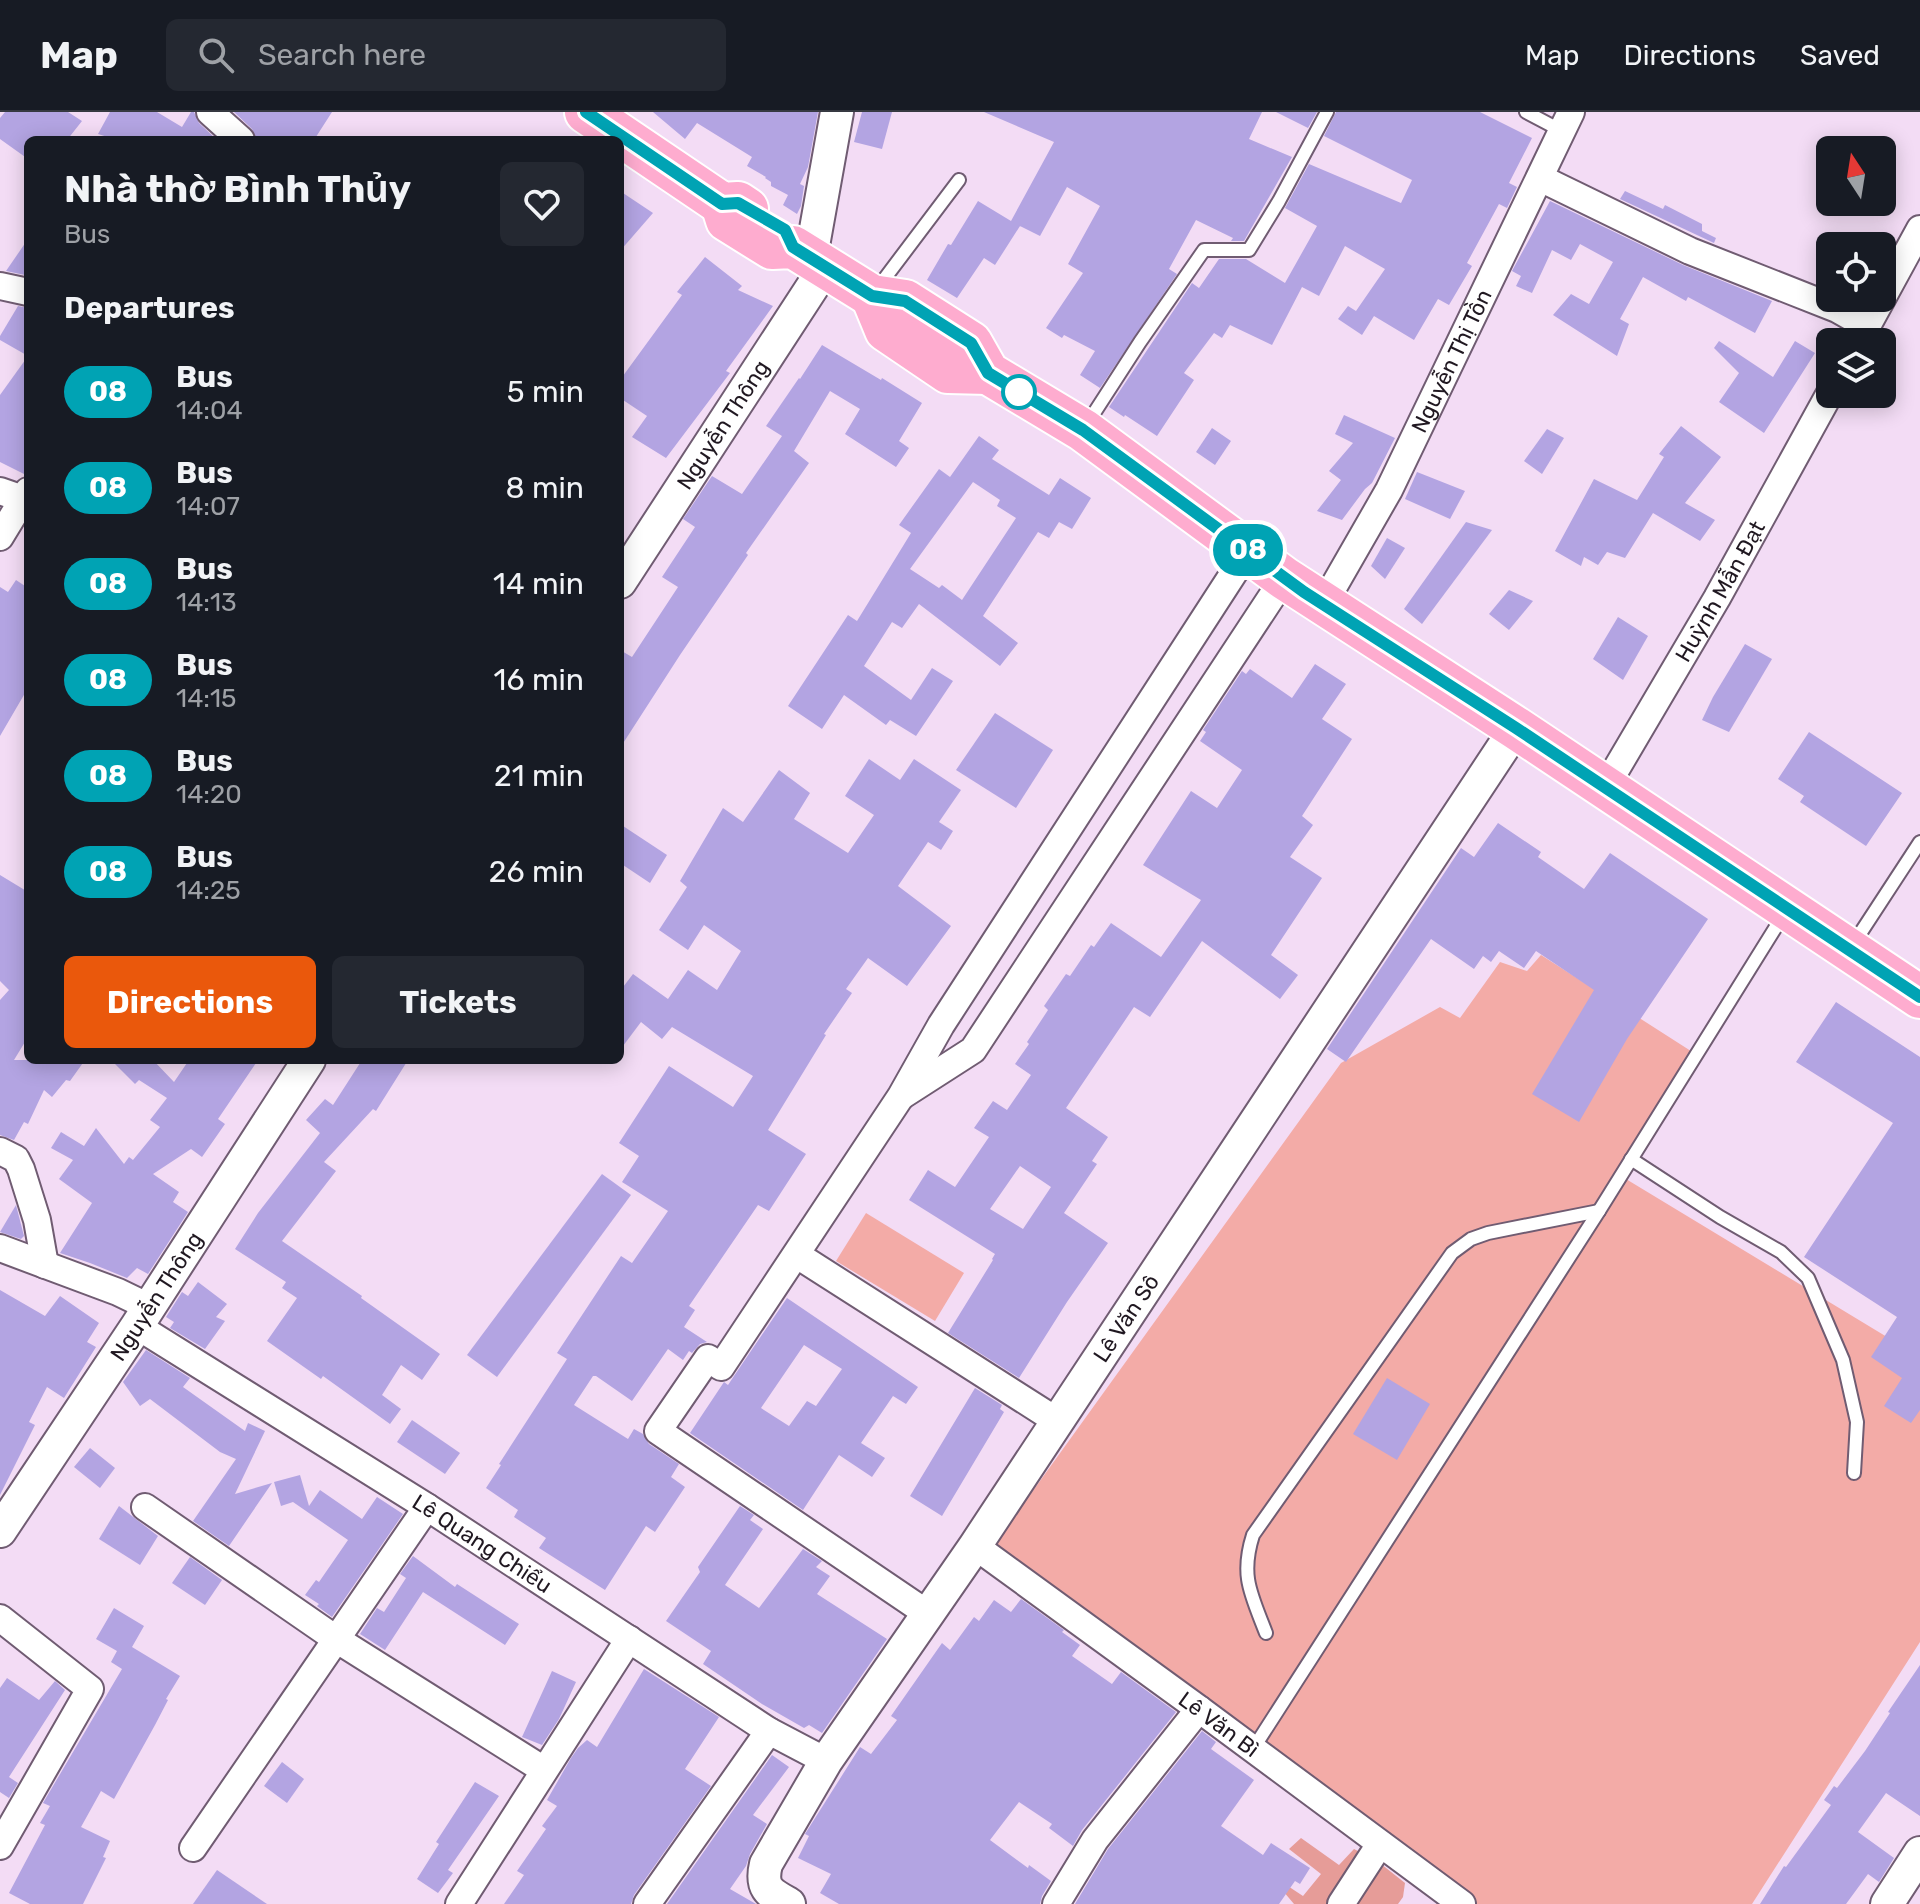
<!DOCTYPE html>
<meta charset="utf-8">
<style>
:root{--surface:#171b24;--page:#242831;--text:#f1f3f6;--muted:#9ea1a6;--line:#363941;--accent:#ea580c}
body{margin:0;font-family:Rubik,sans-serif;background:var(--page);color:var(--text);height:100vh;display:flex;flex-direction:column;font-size:30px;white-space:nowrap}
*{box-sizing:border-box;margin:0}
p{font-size:26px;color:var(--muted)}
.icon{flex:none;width:44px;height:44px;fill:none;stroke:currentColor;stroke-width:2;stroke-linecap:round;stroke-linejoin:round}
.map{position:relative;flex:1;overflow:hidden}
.panel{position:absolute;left:24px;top:24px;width:600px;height:928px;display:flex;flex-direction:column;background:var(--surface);border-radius:12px;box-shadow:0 4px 20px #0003}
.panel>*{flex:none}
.badge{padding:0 16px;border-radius:26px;font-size:28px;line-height:52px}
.needle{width:52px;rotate:348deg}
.tools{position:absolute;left:1816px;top:24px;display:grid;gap:16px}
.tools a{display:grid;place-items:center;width:80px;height:80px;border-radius:12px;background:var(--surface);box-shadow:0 4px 20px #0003;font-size:40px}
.map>.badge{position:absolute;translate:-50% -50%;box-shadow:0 0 0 4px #fff}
h2{padding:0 40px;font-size:30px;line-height:72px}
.round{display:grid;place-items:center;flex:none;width:84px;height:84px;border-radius:12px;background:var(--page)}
.head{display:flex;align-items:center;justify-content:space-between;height:136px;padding:0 40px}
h1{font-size:38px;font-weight:700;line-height:60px}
.primary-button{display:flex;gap:16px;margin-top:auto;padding:16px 40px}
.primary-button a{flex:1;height:92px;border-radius:12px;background:var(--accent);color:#fff;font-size:32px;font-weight:700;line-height:92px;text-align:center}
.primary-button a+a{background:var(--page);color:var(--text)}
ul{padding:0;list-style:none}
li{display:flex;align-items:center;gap:24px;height:96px;padding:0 40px}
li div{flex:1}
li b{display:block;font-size:30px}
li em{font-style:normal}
li .badge{min-width:88px;font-weight:700;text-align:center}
header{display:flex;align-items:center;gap:48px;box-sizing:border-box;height:112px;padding:0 40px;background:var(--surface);border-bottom:2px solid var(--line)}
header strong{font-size:38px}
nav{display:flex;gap:44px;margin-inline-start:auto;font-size:28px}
.search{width:560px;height:72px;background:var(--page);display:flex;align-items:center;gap:20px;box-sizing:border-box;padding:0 28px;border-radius:12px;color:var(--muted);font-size:30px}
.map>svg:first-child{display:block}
</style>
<header>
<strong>Map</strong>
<div class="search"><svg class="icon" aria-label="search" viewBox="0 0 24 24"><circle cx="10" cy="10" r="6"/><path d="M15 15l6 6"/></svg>Search here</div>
<nav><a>Map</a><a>Directions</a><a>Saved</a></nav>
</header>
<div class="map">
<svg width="1920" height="1792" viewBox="0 0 1920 1792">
<rect width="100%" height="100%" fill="#f3dcf5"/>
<!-- green -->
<g fill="#f3aba7">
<path d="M1541 843 1694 941 1621 1064 1920 1245V1530L1752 1792H1477L988 1441 1341 951 1440 895 1460 906 1500 850 1527 859Z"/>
<path d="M866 1101 964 1161 935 1209 836 1149Z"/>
</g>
<!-- forest -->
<g fill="#e69c98">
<path d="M1301 1726 1339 1753 1354 1737 1366 1743 1335 1792H1294L1268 1761 1303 1784 1321 1762 1289 1737Z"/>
<path d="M1381 1752 1405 1771 1403 1785 1398 1792H1355Z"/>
</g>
<!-- building -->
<g fill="#b3a4e2" fill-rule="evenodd">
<path d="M5 0H68L82 9 67 28H28V47L0 27V6Z"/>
<path d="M110 0H157L182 15 191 0H194L199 11 217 28H117L98 22Z"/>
<path d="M234 0H332L314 28H257L252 17Z"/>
<path d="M653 0H818L808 55 800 72 804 74 801 94 797 102 783 93 788 83 771 74V70L765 66 766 65 747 54 752 45 697 11 685 27Z"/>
<path d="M862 0H892L882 37 854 30Z"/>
<path d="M984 0H1262L1249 27 1292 45 1244 129H1231L1233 126 1196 108 1169 157 1177 162 1100 276 1080 263 1095 239 1064 223 1062 226 1046 216 1083 161 1068 152 1100 94 1067 75 1040 124 1018 113 1020 114 995 153 984 146 957 186 927 168 948 132 951 133 978 89 1011 109 1054 30Z"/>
<path d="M1276 0H1317L1308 16Z"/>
<path d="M1336 0H1480L1532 26 1509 71 1517 75 1507 96 1499 92 1467 151 1472 154 1449 193 1438 187 1414 228 1374 204 1362 223 1338 207 1348 194 1356 199 1385 157 1345 134 1319 184 1302 175 1272 233 1230 213 1222 226 1214 221 1184 261 1194 268 1157 324 1125 303 1124 305 1109 295 1192 171 1199 176 1219 147H1246L1285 171 1317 114 1285 96 1309 52 1401 91 1412 68 1324 24Z"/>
<path d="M620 79 653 101 620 139Z"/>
<path d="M1625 79 1663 97 1665 93 1702 112V119L1716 126 1714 131 1620 87Z"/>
<path d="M1550 89 1683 153 1772 189 1755 221 1688 185 1686 189 1643 165 1620 207 1629 212 1617 244 1553 203 1571 182 1589 192 1613 150 1580 132 1571 148 1552 138 1532 181 1516 174 1521 164 1512 159Z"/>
<path d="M28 127V158L25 163 6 159Z"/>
<path d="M705 145 742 174 738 178 773 194 726 259 730 261 666 346 632 325 647 304 620 286V268L682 183 677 180Z"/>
<path d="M18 194 28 196V244L0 228V224Z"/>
<path d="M1719 229 1773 265 1795 229 1815 241 1764 321 1719 290 1739 261 1714 236Z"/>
<path d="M822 233 881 268 882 266 922 291 899 329 909 336 896 355 845 322 860 297 830 279 794 339 809 351 746 441 748 443 680 543 620 636V538L632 545 678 475 662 465 695 415 683 407 712 364 742 382 782 324 766 314 799 266 800 267Z"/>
<path d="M28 244V363H26L0 350V283Z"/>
<path d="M1344 303 1395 326 1372 371 1365 377 1342 408 1317 399 1341 368 1329 359 1353 331 1335 322Z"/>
<path d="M1681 314 1721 345 1685 391 1715 408 1700 429 1653 401 1625 446 1607 440 1598 453 1584 445 1581 454 1555 439 1594 367 1637 388 1664 345 1659 342Z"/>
<path d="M1212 316 1231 329 1215 353 1196 340Z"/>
<path d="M1547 317 1564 326 1542 362 1524 349Z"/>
<path d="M979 324 999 338 992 347 1049 383 1060 366 1091 386 1072 417 1059 410 1049 426 1038 420 983 504 1018 531 1000 554 919 492 902 516 892 510 864 554 911 588 932 556 953 569 916 624 890 608 886 613 844 583 822 617 788 594 848 503 857 509 911 421 899 413 939 357 950 365ZM973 370 1000 388 997 394 1016 406 962 488 942 473 939 476 910 457Z"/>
<path d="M1417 360 1465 379 1450 407 1405 387Z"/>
<path d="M1466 410 1492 418 1422 512 1404 497Z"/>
<path d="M1387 426 1405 436 1385 467 1371 454Z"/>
<path d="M16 468 28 476V576L0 624V475L8 480Z"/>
<path d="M1509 478 1533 489 1509 518 1489 502Z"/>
<path d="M1618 505 1648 524 1623 568 1593 547Z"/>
<path d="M1745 532 1772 547 1729 620 1702 608 1713 585Z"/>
<path d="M1315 552 1346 572 1322 607 1352 627 1302 704 1313 713 1290 745 1322 766 1271 843 1298 863 1280 887 1202 829 1150 905 1134 895 1066 996 1108 1025 1092 1049 1097 1052 1064 1101 1108 1131 1067 1190 1019 1266 948 1221 993 1148 992 1147 995 1142 909 1088 928 1058 955 1075 989 1025 974 1016 993 989 1007 998 1031 963 1015 952 1029 932 1027 930 1048 898 1044 894 1066 862 1070 864 1091 833 1094 835 1111 811 1161 845 1201 788 1143 753 1191 679 1217 696 1242 658 1200 629 1206 620 1203 618 1242 559 1246 562 1250 557 1292 586ZM1020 1054 1051 1075 1023 1117 990 1097Z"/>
<path d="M995 601 1053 638 1016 696 956 658Z"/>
<path d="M1809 620 1902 681 1866 734 1800 690 1804 684 1778 667Z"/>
<path d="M869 647 900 668 914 647 961 678 939 710 953 719 941 738 928 730 898 774 951 814 907 874 868 846 846 877 852 881 824 922 826 923 768 1018 806 1042 769 1099 758 1093 689 1194 695 1198 684 1215 707 1230 700 1232 692 1241 689 1239 683 1248 668 1237 632 1289 596 1264H593L574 1293 628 1327 634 1317 643 1322 649 1332 679 1352 671 1365 685 1375 655 1420 646 1414 605 1478 539 1436 546 1426 514 1405 518 1398 486 1376 501 1353 499 1352 567 1247 557 1241 621 1144 632 1151 668 1099 622 1070 639 1044 619 1031 669 954 733 995 753 964 672 915 662 927 641 910 620 938V879L633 862 668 887 688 858 717 878 741 839 704 813 688 838 659 818 687 775 680 769 723 696 743 710 779 658 810 681 794 707 848 741 874 703 845 684Z"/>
<path d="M1498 711 1541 740 1538 745 1584 777 1610 741 1708 807 1627 927 1579 1010 1532 982 1594 878 1536 839 1524 856 1499 839 1491 850 1483 844 1474 857 1431 827 1346 950 1327 937 1461 736 1474 745Z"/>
<path d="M620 712 667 743 650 771 620 751Z"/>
<path d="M0 763 28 780V925L14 948H85L70 969 66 968 52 985 44 978 28 1012 24 1010 14 1028 0 1023V888L9 878 0 869Z"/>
<path d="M1836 890 1920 945V1298L1911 1311 1884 1294 1902 1266 1871 1245 1897 1205 1804 1145 1893 1011 1796 950Z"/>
<path d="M111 948H153L174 970 189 948H258L218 1007 225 1012 202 1045 191 1037 153 1062 179 1080 173 1090 188 1100 148 1162 137 1156 127 1166 90 1151 60 1141 92 1091 59 1067 73 1048 51 1036 61 1020 84 1034 96 1016 124 1052 129 1045 133 1048 160 1015 150 1008 167 986 139 968 135 972Z"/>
<path d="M362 948H408L376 999 373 997 324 1050 336 1059 282 1129 362 1184 361 1186 440 1242 422 1268 401 1253 382 1283 401 1297 390 1312 323 1264 321 1267 267 1229 297 1186 282 1176 286 1170 235 1137 258 1101 320 1021 306 1008 325 987 333 993Z"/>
<path d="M602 1062 631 1083 497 1265 467 1243Z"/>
<path d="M16 1093 24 1124 21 1127 0 1120Z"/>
<path d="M198 1170 227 1192 216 1205 225 1209 205 1237 170 1216 174 1210 166 1205 182 1180 188 1184Z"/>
<path d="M0 1178 45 1204 60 1184 99 1211 87 1230 96 1235 64 1286 47 1275 29 1310 35 1313 0 1383Z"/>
<path d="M787 1186 918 1275 906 1292 893 1284 861 1331 885 1346 872 1365 839 1343 803 1398 690 1321 724 1270 728 1273 734 1264ZM804 1233 842 1257 816 1294 807 1289 789 1314 761 1296Z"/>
<path d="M146 1238 190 1266 183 1275 245 1319 248 1311 265 1319 235 1382 272 1371 229 1434 193 1409 236 1347 220 1340 150 1287 140 1294 123 1270Z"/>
<path d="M1387 1266 1430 1292 1397 1348 1353 1322Z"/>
<path d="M975 1276 1002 1293 1000 1297 1004 1300 942 1404 910 1384Z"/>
<path d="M412 1308 460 1341 445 1362 397 1330Z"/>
<path d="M90 1336 115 1356 100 1376 74 1355Z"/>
<path d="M300 1363 309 1394 320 1378 362 1407 377 1385 403 1402 332 1505 317 1494 319 1492 305 1483 316 1468 319 1470 348 1428 293 1390 281 1394 274 1370Z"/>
<path d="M119 1394 158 1424 140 1453 99 1427Z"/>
<path d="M740 1394 754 1403 750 1408 763 1417 725 1473 759 1496 803 1437 822 1449 816 1455 830 1464 817 1482 887 1527 822 1621 809 1613 804 1616 762 1592 703 1552 711 1539 666 1509 700 1460 698 1455Z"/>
<path d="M413 1444 455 1475 457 1472 519 1512 505 1533 423 1480 385 1538 360 1522 377 1496 384 1500 406 1466 400 1462Z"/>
<path d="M190 1445 222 1468 205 1493 172 1471Z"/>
<path d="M1021 1487 1064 1518 1062 1520 1080 1533 1072 1544 1112 1572 1121 1560 1176 1600 1082 1718 1073 1734 1049 1716 1052 1712 1019 1690 990 1728 1028 1756 1029 1753 1051 1769 1042 1784 1040 1792H839L820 1781 831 1762 798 1746 809 1724 805 1722 860 1635 871 1642 897 1608 891 1604 942 1531 950 1538 974 1505 979 1509 994 1488 1011 1500Z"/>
<path d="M114 1496 144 1514 132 1535 180 1564 166 1587 168 1588 155 1613 114 1687 101 1679 81 1715 110 1729 103 1745 106 1746 83 1792H30L9 1781 45 1713 40 1711 50 1694 43 1691 122 1557 111 1550 117 1539 96 1527Z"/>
<path d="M1920 1553V1704L1886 1681 1858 1720 1894 1746 1879 1770 1868 1762 1846 1792H1760L1784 1754 1786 1755 1831 1693 1824 1688 1834 1674 1837 1676 1865 1639 1890 1601 1888 1600Z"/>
<path d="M644 1557 719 1605 685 1657 711 1674 634 1783 631 1792H504L524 1763 517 1759 546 1717 542 1714 557 1694 547 1688 571 1646 578 1636 587 1628 597 1635Z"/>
<path d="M552 1559 576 1570 559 1607 542 1633 522 1625Z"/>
<path d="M7 1566 39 1588 55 1569 65 1578 9 1665 18 1671 9 1686 0 1680V1576Z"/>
<path d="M1202 1619 1216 1630 1211 1637 1254 1668 1221 1714 1263 1743 1271 1731 1310 1756 1300 1772 1295 1769 1279 1792H1075L1108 1737Z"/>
<path d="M772 1643 789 1655 753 1703 767 1712 750 1742 746 1754 730 1777 756 1792H667Z"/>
<path d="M282 1650 304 1667 287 1691 264 1674Z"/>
<path d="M475 1670 499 1684 448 1758 453 1761 438 1781 417 1767 439 1732 436 1730Z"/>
<path d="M217 1758 267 1792H193Z"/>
</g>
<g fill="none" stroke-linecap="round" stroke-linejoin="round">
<defs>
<g id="service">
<path d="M1526 0 1562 19"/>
<path d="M876 178 959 68"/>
<path d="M1087 312 1140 230 1204 138H1249L1279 89 1327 0"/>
<path d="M1852 834 1920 730"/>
<path d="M1631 1047 1720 1105 1781 1140 1808 1166 1843 1248 1857 1310 1854 1361"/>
<path d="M1266 1521C1251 1482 1240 1464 1253 1423L1452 1141 1471 1127 1488 1121 1599 1099"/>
<path d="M1253 1637 1599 1099 1784 802"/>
</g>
<g id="minor">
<path d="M210 0 241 28"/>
<path d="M1540 66 1690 139 1837 197 1867 214"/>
<path d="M0 174 28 180"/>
<path d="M1860 227 1920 117"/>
<path d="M0 379 23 387"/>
<path d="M0 425 28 379"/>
<path id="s1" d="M1323 493 1389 378 1571 0"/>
<path id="s2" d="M1605 676 1717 486 1830 281"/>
<path d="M903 983 973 938 1284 466"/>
<path d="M0 1039 16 1047 21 1057 37 1108 45 1153"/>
<path d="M0 1136 118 1180 149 1195"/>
<path d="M797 1143 1057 1309"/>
<path id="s3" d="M137 1214 427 1395 769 1619 826 1649"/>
<path d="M145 1395 336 1527 544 1658"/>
<path id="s4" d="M975 1434 1199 1597 1462 1792"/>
<path d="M928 1502 658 1319 708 1246 721 1255 901 984 941 913 1248 439"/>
<path d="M0 1506 90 1577 0 1734"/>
<path d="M193 1736 427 1395"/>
<path d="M459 1792 629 1527"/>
<path d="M647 1792 769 1619"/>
<path d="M1056 1792 1095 1728 1199 1597"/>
<path d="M1341 1792 1380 1732"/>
</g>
<g id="tertiary">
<path d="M811 145 837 0"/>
<path id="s5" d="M620 470 826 154"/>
<path id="s6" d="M0 1419 137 1214 309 948"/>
<path id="s7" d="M789 1792C770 1781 760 1777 766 1752L826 1649 975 1434 1516 616"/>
<path d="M1887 1792 1920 1741"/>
</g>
<g id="trunk">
<path d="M586 0 722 92 738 91 747 97"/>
<path d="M722 92 727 108 772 136 793 135 872 184 905 189 971 231 988 261 1083 318 1284 466 1516 616 1920 885"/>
<path d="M872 184 886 218 948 260 988 261"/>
</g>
</defs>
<!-- service casing -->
<use href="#service" stroke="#705c72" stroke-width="16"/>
<!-- minor casing -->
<use href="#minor" stroke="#705c72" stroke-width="30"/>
<!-- tertiary casing -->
<use href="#tertiary" stroke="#705c72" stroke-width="36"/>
<!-- trunk casing -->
<use href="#trunk" stroke="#fff" stroke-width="46"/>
<!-- service -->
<use href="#service" stroke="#fff" stroke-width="12"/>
<!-- minor -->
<use href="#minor" stroke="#fff" stroke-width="26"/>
<!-- tertiary -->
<use href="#tertiary" stroke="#fff" stroke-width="32"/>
<!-- trunk -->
<use href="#trunk" stroke="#feaccf" stroke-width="42"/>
</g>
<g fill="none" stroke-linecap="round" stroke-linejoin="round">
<defs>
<path id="line" d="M586 0 722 92 738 91 785 118 793 135 872 184 905 189 971 231 988 261 1083 318 1304 480 1516 616 1920 885"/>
</defs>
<!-- line casing -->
<use href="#line" stroke="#fff" stroke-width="18"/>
<!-- line -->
<use href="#line" stroke="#00a3b4" stroke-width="12"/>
</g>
<!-- markers -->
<circle fill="#fff" stroke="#00a3b4" stroke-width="4" cx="1019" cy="280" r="16"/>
<g text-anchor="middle" stroke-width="6" stroke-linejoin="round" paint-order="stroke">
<!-- street labels -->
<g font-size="22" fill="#201821" stroke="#feebff">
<text dy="8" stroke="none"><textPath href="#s1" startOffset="276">Nguyễn Thị Tồn</textPath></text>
<text dy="8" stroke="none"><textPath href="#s5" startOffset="188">Nguyễn Thông</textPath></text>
<text dy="8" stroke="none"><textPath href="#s2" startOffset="228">Huỳnh Mẫn Đạt</textPath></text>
<text dy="8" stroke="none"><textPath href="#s6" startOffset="282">Nguyễn Thông</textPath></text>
<text dy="8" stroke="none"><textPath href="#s7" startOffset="706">Lê Văn Sô</textPath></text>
<text dy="8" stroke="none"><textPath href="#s3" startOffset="408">Lê Quang Chiểu</textPath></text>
<text dy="8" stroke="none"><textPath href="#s4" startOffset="302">Lê Văn Bì</textPath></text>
</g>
</g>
</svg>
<div class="tools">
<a><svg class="needle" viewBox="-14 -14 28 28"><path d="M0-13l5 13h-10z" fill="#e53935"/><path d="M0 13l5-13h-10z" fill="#9ea1a6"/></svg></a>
<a><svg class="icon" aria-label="locate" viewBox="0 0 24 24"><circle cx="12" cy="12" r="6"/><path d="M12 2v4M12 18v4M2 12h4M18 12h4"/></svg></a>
<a><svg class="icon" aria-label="layers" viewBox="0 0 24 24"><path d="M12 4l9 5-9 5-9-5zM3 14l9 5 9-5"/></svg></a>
</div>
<b class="badge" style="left:1248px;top:438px;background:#00a3b4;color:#fff">08</b>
<section class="panel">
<div class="head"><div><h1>Nhà thờ Bình Thủy</h1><p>Bus</p></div><a class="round"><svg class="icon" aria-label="heart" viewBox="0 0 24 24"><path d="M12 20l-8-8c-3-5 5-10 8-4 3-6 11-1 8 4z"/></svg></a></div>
<h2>Departures</h2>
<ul>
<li><span class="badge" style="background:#00a3b4;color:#fff">08</span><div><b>Bus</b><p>14:04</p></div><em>5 min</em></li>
<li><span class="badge" style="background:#00a3b4;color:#fff">08</span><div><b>Bus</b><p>14:07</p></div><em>8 min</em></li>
<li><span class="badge" style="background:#00a3b4;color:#fff">08</span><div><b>Bus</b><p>14:13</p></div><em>14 min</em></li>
<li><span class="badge" style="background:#00a3b4;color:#fff">08</span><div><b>Bus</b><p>14:15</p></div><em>16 min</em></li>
<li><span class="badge" style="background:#00a3b4;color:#fff">08</span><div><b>Bus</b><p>14:20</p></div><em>21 min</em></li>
<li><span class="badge" style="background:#00a3b4;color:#fff">08</span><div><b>Bus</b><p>14:25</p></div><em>26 min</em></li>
</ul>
<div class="primary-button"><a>Directions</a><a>Tickets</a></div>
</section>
</div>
